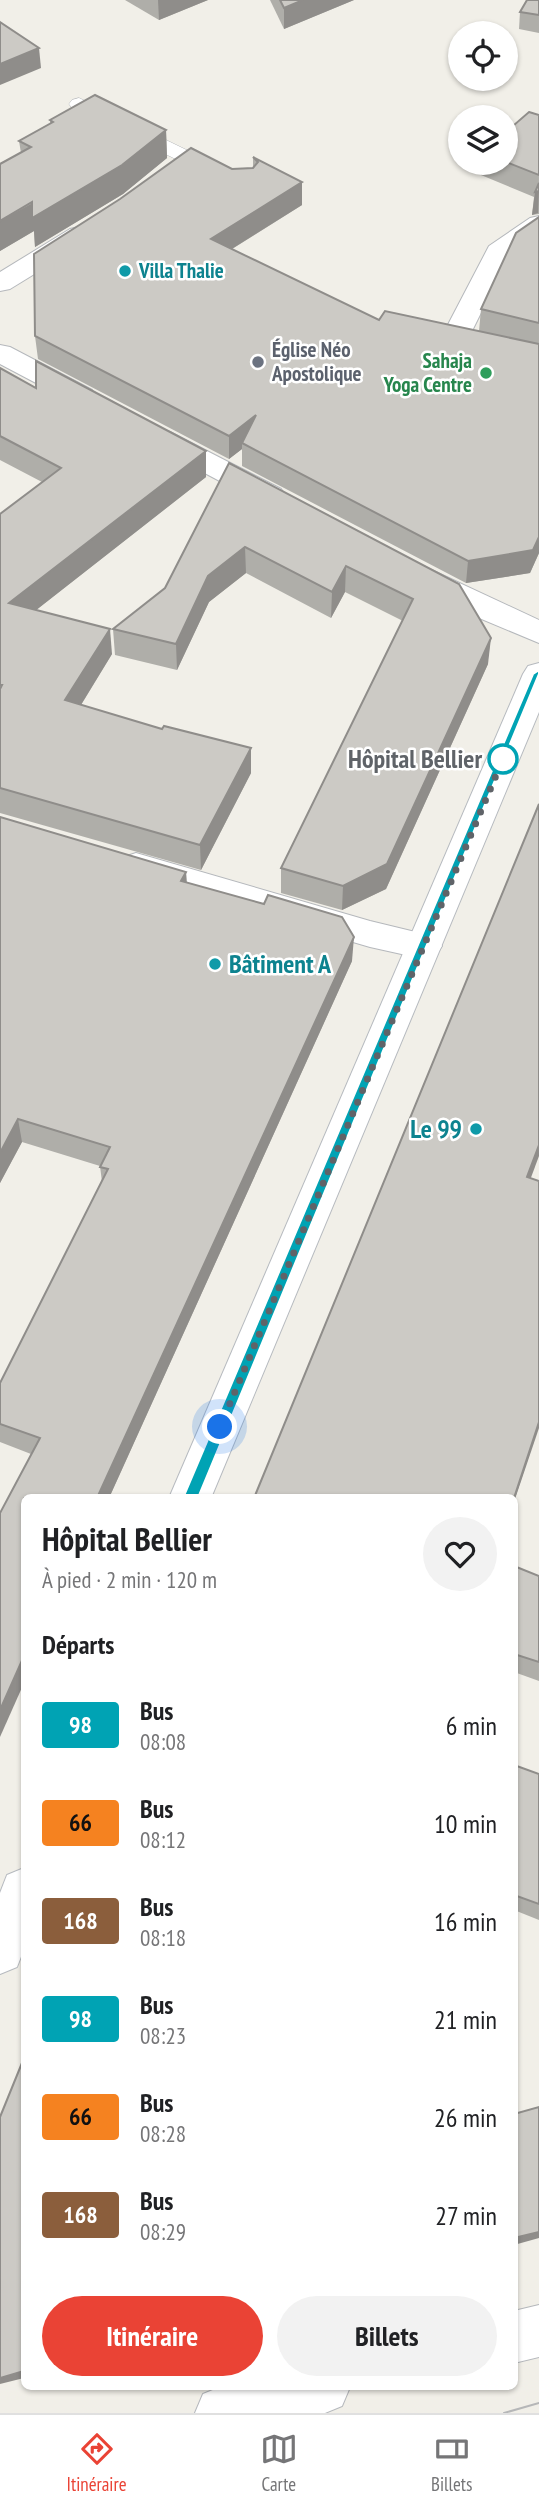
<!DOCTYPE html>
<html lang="fr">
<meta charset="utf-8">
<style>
:root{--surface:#fff;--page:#f2f2f2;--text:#202124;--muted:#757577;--line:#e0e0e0;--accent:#ea4335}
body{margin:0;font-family:"PT Sans Narrow",sans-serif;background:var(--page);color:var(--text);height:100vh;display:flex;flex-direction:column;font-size:26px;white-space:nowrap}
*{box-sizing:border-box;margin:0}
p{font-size:23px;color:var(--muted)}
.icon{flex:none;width:38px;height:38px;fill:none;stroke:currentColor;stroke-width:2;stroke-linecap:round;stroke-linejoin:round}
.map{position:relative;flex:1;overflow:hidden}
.sheet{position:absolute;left:21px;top:1494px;width:497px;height:896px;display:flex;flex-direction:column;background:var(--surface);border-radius:10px;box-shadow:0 2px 5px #0004}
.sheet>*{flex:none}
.badge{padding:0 14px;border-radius:5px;font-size:24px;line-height:46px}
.tools{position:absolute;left:448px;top:21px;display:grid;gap:14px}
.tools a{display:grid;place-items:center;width:70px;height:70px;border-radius:50%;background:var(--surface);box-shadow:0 2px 5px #0004;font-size:35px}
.you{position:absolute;width:35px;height:35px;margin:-18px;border:5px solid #fff;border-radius:50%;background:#1a73e8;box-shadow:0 0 0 10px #1a73e833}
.map>.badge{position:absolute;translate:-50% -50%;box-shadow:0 0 0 4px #fff}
h2{padding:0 21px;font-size:26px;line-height:63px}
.round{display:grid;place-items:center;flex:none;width:74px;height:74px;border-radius:37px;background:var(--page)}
.head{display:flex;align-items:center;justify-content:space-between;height:119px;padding:0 21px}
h1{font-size:33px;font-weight:600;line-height:52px}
.button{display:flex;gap:14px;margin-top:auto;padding:14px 21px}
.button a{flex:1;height:80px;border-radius:42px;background:var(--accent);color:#fff;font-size:28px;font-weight:600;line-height:80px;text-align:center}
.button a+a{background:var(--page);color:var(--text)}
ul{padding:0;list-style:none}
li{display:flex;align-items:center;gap:21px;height:98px;padding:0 21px}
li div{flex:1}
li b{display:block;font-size:26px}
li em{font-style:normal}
li .badge{min-width:77px;font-weight:700;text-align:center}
.tabs{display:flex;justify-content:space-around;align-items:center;height:98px;border-top:2px solid var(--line);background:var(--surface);font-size:19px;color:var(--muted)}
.tabs a{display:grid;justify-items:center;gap:4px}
.tabs .selected{color:var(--accent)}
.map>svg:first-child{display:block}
</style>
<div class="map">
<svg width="539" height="2413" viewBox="0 0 539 2413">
<rect width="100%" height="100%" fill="#f1efe8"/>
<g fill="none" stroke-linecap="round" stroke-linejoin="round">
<defs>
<path id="lane" d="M79 98 226 169 229 173 226 177H212L72 108 69 104 72 100Z"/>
<g id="street">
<path d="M539 216V236L509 256 471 333 539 349V365L445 344 441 338 489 246 530 218Z"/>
<path d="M79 227 88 229 92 235 88 241 10 289 0 291V272L70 229Z"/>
<path d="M0 345 10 347 92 390 96 396 92 402 82 405 72 402 0 364Z"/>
<path d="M160 429 170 432 281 489 286 496 281 503 271 505 261 503 150 444 146 438 150 432Z"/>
<path d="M423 566 539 620V643L472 615 412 583 408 576 412 569Z"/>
<path d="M136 853 370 921 436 937 442 946 436 955 424 959 370 947 124 875 119 866 124 857Z"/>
<path d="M539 2305V2357L514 2363V2311Z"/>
<path d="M220 2387H350L342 2406 325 2413H195L203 2394Z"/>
</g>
<g id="secondary">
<path d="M539 663V712L211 1498H169L523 674 528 666Z"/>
<path d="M24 1868V1949L17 1967 0 1974V1893L7 1875Z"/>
</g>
</defs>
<!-- lane casing -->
<use href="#lane" stroke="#b5b8bc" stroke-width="1"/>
<!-- street casing -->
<use href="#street" stroke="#b5b8bc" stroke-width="2"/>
<!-- secondary casing -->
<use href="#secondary" stroke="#b6babf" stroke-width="2"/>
<!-- lane -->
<use href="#lane" fill="#fff" fill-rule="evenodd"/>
<!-- street -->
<use href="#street" fill="#fff" fill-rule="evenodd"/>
<!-- secondary -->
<use href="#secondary" fill="#fff" fill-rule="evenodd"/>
<!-- tram -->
<path stroke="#b6b7b8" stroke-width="2" d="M504 2413 539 2403"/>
</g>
<!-- wall -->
<g fill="#afaea9">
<path d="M125 0H208L159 20Z"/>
<path d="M270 0H354L284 29Z"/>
<path d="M539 0V33L519 29 520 12Z"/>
<path d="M539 115V214L532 215 534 197 481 175 482 163H506V132Z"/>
<path d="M50 120 166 130 167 158 123 194 35 247 34 231 0 251V164L21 153 19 141 50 124Z"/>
<path d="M253 157 302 182V205L232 249 379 320 479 331 481 309 539 217V553L530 573 466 583 242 466V449L229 459 38 359 35 336 232 169 253 168Z"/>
<path d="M0 368 36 388 206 451V477L36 610 112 654 81 705 251 773 201 870 0 813V514L42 482 0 460Z"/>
<path d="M229 463 459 584 488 664 386 889 342 910 281 893V868L403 621 345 592 331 618 246 573 209 602 177 670 115 655 113 629 165 588Z"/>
<path d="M0 817 186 872 187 883 352 961 109 1498H24L31 1454 0 1442V1383L102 1182 100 1166 22 1142 0 1183Z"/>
<path d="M514 1566 539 1576V1681L514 1672Z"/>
<path d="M514 1765 539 1774V1920L514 1910Z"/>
</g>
<!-- shaded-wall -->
<g fill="#8f8d8a">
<path d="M158 0H208L159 20Z"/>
<path d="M303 0H354L284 29V8Z"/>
<path d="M39 48 41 68 0 85V64Z"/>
<path d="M166 130 167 158 123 194 35 247 34 231 0 251V221Z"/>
<path d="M302 182V205L211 262V239Z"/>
<path d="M539 191 538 213 532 215 535 192Z"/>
<path d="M256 415 242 443V449L229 459V436Z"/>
<path d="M206 451V477L12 629 9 603Z"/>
<path d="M539 537V553L530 573 466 583 468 561Z"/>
<path d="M245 547 246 573 209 602 177 670 176 644 208 576Z"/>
<path d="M346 566 345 592 331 618 332 592Z"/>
<path d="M110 629 112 654 68 726 65 700Z"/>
<path d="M491 638 488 664 386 889 342 910 343 886Z"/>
<path d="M251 748V773L201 870 200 845Z"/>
<path d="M186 872 187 896 181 881Z"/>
<path d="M354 937 352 961 109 1498H97Z"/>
<path d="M18 1119 22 1142 0 1183V1153Z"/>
<path d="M539 1145V1156L523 1199 527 1177Z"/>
<path d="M539 1422V1428L514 1502V1498Z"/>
<path d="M24 1656V1683L0 1737V1710Z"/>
<path d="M539 2232V2238L514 2245V2238Z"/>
<path d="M24 2371V2378L0 2384V2378Z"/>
</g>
<!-- building -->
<g fill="#cccac5" stroke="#8f8d8a" stroke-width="2">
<path d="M280 0H303L284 8Z"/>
<path d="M527 0H539V15L520 12Z"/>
<path d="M0 22 39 48 0 64Z"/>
<path d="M95 95 166 130 122 165 32 218V202L0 221V164L31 147 19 141 53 122 50 120Z"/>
<path d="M529 112 539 115V175L506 162V132Z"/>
<path d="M191 148 232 169 253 168 258 162 253 157 302 182 211 239 379 320 385 311 539 344V537L533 550 468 561 242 443 256 415 229 436 35 336 34 254 120 199Z"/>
<path d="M539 183V191L535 192Z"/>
<path d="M539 217V323L481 309 516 233Z"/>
<path d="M36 361 206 451 9 603 110 629 65 700 162 729 164 726 251 748 200 845 0 788V689L2 685H0V514L61 468 0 436V368L36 388Z"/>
<path d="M229 463 459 584 491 638 387 864 343 886 281 868 413 599 346 566 332 592 245 547 208 576 176 644 113 629 165 588Z"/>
<path d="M539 804V1145L527 1177 539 1181V1422L514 1498H254Z"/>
<path d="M0 817 186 872 181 881 264 904 268 895 342 917 354 937 97 1498H24V1656L0 1710V1513L40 1438 0 1424V1383L108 1169 100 1167 110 1147 18 1119 0 1153Z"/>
<path d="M514 1566 539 1576V1662L514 1654Z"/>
<path d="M514 1765 539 1774V1904L514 1895Z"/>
<path d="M24 2058V2371L0 2378V2117Z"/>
<path d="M539 2107V2232L514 2238V2114Z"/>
</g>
<!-- line -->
<path fill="#00a3b4" stroke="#fff" stroke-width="2" d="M539 670V674L198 1498 195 1503H185L183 1498 533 674Z"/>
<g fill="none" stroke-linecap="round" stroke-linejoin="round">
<!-- walk -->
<path stroke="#5f6368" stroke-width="7" stroke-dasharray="0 12.6" d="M220 1427 503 759"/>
</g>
<!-- markers -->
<g fill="#0f9aa8" stroke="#fff" stroke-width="2.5">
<circle cx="125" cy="271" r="7"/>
<circle cx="215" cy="964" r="7"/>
<circle cx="476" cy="1129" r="7"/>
</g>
<circle fill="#6b7280" stroke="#fff" stroke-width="2.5" cx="258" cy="362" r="7"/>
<circle fill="#2e9e5b" stroke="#fff" stroke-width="2.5" cx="486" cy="373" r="7"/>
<circle fill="#fff" stroke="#00a3b4" stroke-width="3.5" cx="503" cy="759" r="14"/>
<g text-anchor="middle" stroke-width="5" stroke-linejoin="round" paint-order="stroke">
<!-- far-culture labels -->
<g font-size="21" font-weight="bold" fill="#0d838f" stroke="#fff" text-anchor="start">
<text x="139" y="278">Villa Thalie</text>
</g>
<!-- far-worship labels -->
<g font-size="21" font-weight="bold" fill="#5b616d" stroke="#fff" text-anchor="start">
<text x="272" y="357">Église Néo<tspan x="272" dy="24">Apostolique</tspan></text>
</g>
<!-- far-leisure labels -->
<g font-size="21" font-weight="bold" fill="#27864d" stroke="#fff" text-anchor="end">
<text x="472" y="368">Sahaja<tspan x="472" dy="24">Yoga Centre</tspan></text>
</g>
<!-- stop labels -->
<g font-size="26" font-weight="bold" fill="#5f6368" stroke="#fff" text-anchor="end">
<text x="482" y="768">Hôpital Bellier</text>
</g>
<!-- culture labels -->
<g font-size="26" font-weight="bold" fill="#0d838f" stroke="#fff" text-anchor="start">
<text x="229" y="973">Bâtiment A</text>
<text x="462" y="1138" text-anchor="end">Le 99</text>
</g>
</g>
</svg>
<div class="tools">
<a><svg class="icon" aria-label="locate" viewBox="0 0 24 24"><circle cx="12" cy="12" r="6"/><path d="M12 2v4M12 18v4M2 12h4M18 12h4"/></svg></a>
<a><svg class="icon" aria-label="layers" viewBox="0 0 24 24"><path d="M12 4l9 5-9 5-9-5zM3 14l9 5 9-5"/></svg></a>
</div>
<div class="you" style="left:220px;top:1427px"></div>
<section class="sheet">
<div class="head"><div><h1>Hôpital Bellier</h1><p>À pied · 2 min · 120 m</p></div><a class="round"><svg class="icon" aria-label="heart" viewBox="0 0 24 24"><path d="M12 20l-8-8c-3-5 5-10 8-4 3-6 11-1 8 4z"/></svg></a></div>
<h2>Départs</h2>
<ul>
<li><span class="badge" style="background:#00a3b4;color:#fff">98</span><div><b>Bus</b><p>08:08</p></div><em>6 min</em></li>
<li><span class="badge" style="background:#f58220;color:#111">66</span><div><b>Bus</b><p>08:12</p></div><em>10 min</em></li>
<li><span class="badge" style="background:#8b5e3c;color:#fff">168</span><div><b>Bus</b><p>08:18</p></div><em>16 min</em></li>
<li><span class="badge" style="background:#00a3b4;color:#fff">98</span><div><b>Bus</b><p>08:23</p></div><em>21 min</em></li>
<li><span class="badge" style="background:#f58220;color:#111">66</span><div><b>Bus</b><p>08:28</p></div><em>26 min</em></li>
<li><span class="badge" style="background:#8b5e3c;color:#fff">168</span><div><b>Bus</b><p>08:29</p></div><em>27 min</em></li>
</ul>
<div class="button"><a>Itinéraire</a><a>Billets</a></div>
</section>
</div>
<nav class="tabs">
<a class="selected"><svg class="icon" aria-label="directions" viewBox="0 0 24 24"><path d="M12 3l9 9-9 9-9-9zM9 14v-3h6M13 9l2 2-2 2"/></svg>Itinéraire</a>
<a><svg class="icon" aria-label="map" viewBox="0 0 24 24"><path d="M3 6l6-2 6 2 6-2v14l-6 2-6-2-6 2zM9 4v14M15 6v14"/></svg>Carte</a>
<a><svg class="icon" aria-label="tickets" viewBox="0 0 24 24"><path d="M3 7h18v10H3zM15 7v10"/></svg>Billets</a>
</nav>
